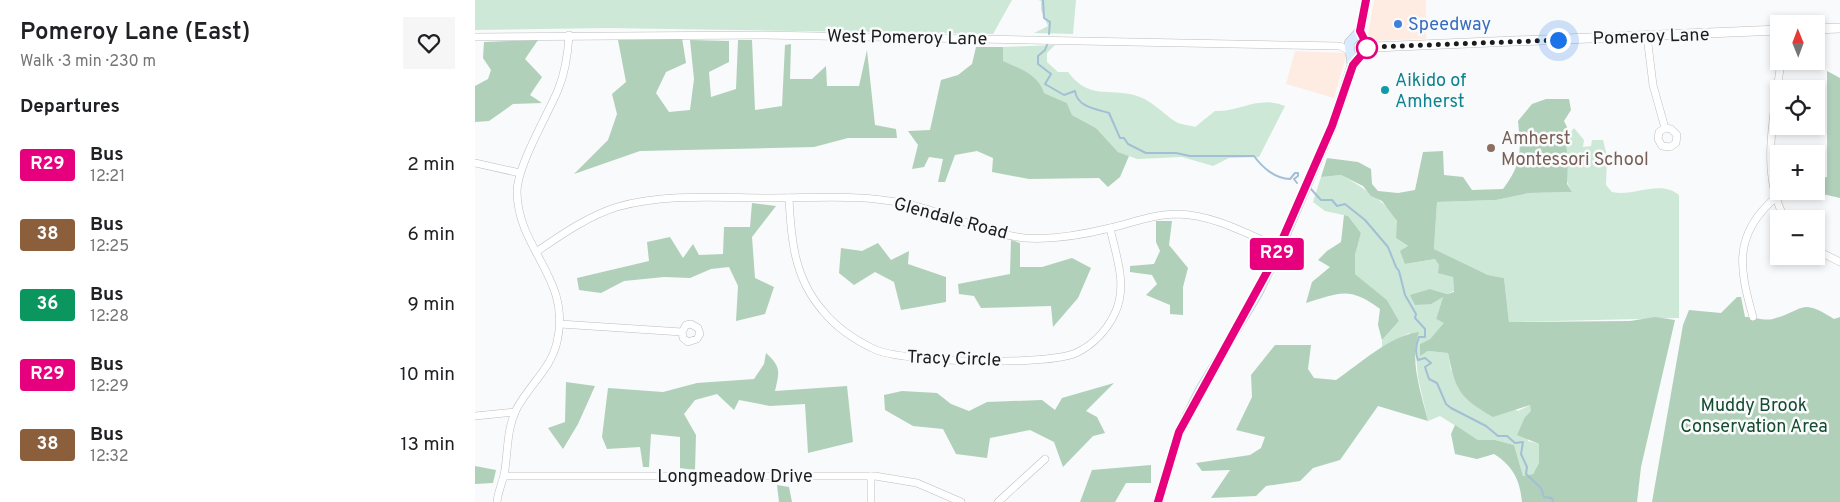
<!DOCTYPE html>
<meta charset="utf-8">
<style>
:root{--surface:#fff;--page:#f6f6f6;--text:#202124;--muted:#757577}
body{margin:0;font-family:Overpass,sans-serif;background:var(--page);color:var(--text);height:100vh;display:flex;flex-direction:column;font-size:19px;white-space:nowrap}
*{box-sizing:border-box;margin:0}
p{font-size:16px;color:var(--muted)}
.icon{flex:none;width:28px;height:28px;fill:none;stroke:currentColor;stroke-width:2;stroke-linecap:round;stroke-linejoin:round}
.map{position:relative;flex:1;overflow:hidden}
.sheet{display:flex;flex-direction:column;background:var(--surface);width:475px}
.sheet>*{flex:none}
.badge{padding:0 10px;border-radius:4px;font-size:18px;line-height:32px}
.needle{width:32px;rotate:359deg}
.buttons{position:absolute;left:1295px;top:15px;display:grid;gap:10px}
.buttons a{display:grid;place-items:center;width:55px;height:55px;border-radius:0px;background:var(--surface);box-shadow:0 2px 8px #0003;font-size:25px}
.you{position:absolute;width:25px;height:25px;margin:-12px;border:4px solid #fff;border-radius:50%;background:#1a73e8;box-shadow:0 0 0 8px #1a73e833}
.map>.badge{position:absolute;translate:-50% -50%;box-shadow:0 0 0 2px #fff}
h2{padding:0 20px;font-size:19px;line-height:45px}
.round{display:grid;place-items:center;flex:none;width:52px;height:52px;border-radius:0px;background:var(--page)}
.headline{display:flex;align-items:center;justify-content:space-between;height:85px;padding:0 20px}
h1{font-size:24px;font-weight:600;line-height:38px}
ul{padding:0;list-style:none}
li{display:flex;align-items:center;gap:15px;height:70px;padding:0 20px}
li div{flex:1}
li b{display:block;font-size:19px}
li em{font-style:normal}
li .badge{min-width:55px;font-weight:700;text-align:center}
main{display:flex;flex:1;min-height:0}
.map>svg:first-child{display:block}
</style>
<main>
<section class="sheet">
<div class="headline"><div><h1>Pomeroy Lane (East)</h1><p>Walk · 3 min · 230 m</p></div><a class="round"><svg class="icon" aria-label="heart" viewBox="0 0 24 24"><path d="M12 20l-8-8c-3-5 5-10 8-4 3-6 11-1 8 4z"/></svg></a></div>
<h2>Departures</h2>
<ul>
<li><span class="badge" style="background:#e6007e;color:#fff">R29</span><div><b>Bus</b><p>12:21</p></div><em>2 min</em></li>
<li><span class="badge" style="background:#8b5e3c;color:#fff">38</span><div><b>Bus</b><p>12:25</p></div><em>6 min</em></li>
<li><span class="badge" style="background:#0b9660;color:#fff">36</span><div><b>Bus</b><p>12:28</p></div><em>9 min</em></li>
<li><span class="badge" style="background:#e6007e;color:#fff">R29</span><div><b>Bus</b><p>12:29</p></div><em>10 min</em></li>
<li><span class="badge" style="background:#8b5e3c;color:#fff">38</span><div><b>Bus</b><p>12:32</p></div><em>13 min</em></li>
</ul>
</section>
<div class="map">
<svg width="1365" height="502" viewBox="0 0 1365 502">
<rect width="100%" height="100%" fill="#f9fafb"/>
<!-- commercial -->
<g fill="#feece2">
<path d="M899 0H951V39L892 41Z"/>
<path d="M820 51 872 53 859 98 811 84Z"/>
</g>
<!-- green -->
<g fill="#cde8d6">
<path d="M0 0H537L518 34 133 28 0 30Z"/>
<path d="M563 0H601L598 34 559 33 573 26 566 10V1Z"/>
<path d="M580 45 572 53V62L583 72H593C614 100 633 88 659 95 676 99 687 113 701 122 706 125 714 125 720 127L740 111C765 112 784 95 810 106L784 157 754 158 738 166 707 157 662 159 643 152 621 128 597 115 592 103 569 93 528 61V47Z"/>
<path d="M1099 128 1109 140 1108 147 1116 146 1117 140H1128L1132 156 1131 185 1137 192C1160 197 1184 179 1204 195V318L1034 322 1029 278 1013 275 959 249 962 202 1021 200 1054 193 1097 192C1087 178 1092 156 1090 139Z"/>
<path d="M866 175C881 183 917 205 922 222 923 226 922 233 921 238L934 247 930 264 960 259 978 277 979 291 972 294 955 289 968 297 961 319 970 323 955 339 945 344V356L953 351 973 353 976 370 1043 411 1055 405 1057 411 1050 417 1053 441 1064 444V463L1058 474 1048 476 1039 445 1020 440H1003L965 416 953 421 943 378 940 344 934 333 907 348V340L924 321 912 300 880 274V255L886 233 873 216 850 211 838 202 846 177Z"/>
</g>
<!-- forest -->
<g fill="#b0d0ba">
<path d="M207 38 211 63 191 72 181 93 194 112 215 110 219 79 215 40 254 41V62L234 72 236 97 261 89 263 40H277L280 110 307 106 310 45 316 44 315 79H337L351 66 352 86H384L392 50 400 125 421 129 422 138H373L339 147 165 151 99 174 133 140 142 114 137 94 151 82 143 40Z"/>
<path d="M63 40 50 59 67 77 55 95 67 103 38 104 14 121 0 122V86L13 79 16 70 8 58 9 42Z"/>
<path d="M501 47H528V61C545 69 563 74 569 93L592 103 597 115 621 128 643 152 654 156 645 177 633 187 624 178 554 179 517 172 518 158 502 151 480 155 470 182H463L468 159 454 157 449 167 437 169 443 145 433 131 455 130 466 80 483 75 497 64Z"/>
<path d="M1352 71 1365 78V198L1335 191H1341V179L1352 177Z"/>
<path d="M1071 99H1094L1096 110 1089 121 1095 133 1090 139 1093 158 1092 184 1097 192 1054 193 1021 200 962 202 959 249 1013 275 1029 278 1034 322 1155 321 1180 317 1200 320 1166 467 1162 502H1047C1045 480 1038 466 1019 454L1002 459 980 454 976 434 980 425 1003 440H1020L1039 445 1048 476 1058 474 1064 463V444L1042 435 1050 417 1056 411 1055 405 1018 417C984 397 981 391 973 353L953 351 945 356V344L955 339 969 323 961 319 968 297 956 304 940 305 935 295 955 289 972 294 979 292 978 277 963 273 964 265 960 259 930 264 925 251 933 246 921 238 922 221 907 201 896 196 888 186 866 175 846 177 852 158 883 162 896 169 897 184 903 191 923 193 940 190 948 152 968 151 969 175 988 177 997 190 1028 189C1047 164 1046 151 1043 121L1057 104Z"/>
<path d="M277 203 301 206 277 237 280 278 299 287 290 314 261 321 263 286 254 267 236 269 215 278 189 277 149 281 126 293 104 290 102 278 174 261 172 242 195 237 208 258 218 244 224 255 248 254 249 227H275Z"/>
<path d="M869 215 873 216 886 233 880 255V274L912 300 924 321 907 340 903 325 905 309C874 286 865 293 831 303L837 282 855 267 843 260 852 251 866 242Z"/>
<path d="M681 221H697L694 245 713 268 708 287V315L695 314V305L671 295 682 284 677 275 655 272V266L679 264 685 251 681 242Z"/>
<path d="M536 240 545 243V267H567L597 258 616 268 603 298 578 327 576 306 506 308 499 296 484 294 483 284 535 274Z"/>
<path d="M403 243 416 260 434 251 433 264 471 277V302L426 310 419 282 400 272 379 285 364 273 366 248 387 251Z"/>
<path d="M1262 297H1266L1270 317C1278 317 1290 321 1298 319 1330 310 1325 297 1359 319L1365 317V502H1177L1208 325 1214 310 1246 313Z"/>
<path d="M944 332C934 360 946 393 953 421L903 406 865 460 838 468 825 481 791 486 781 496 736 498 755 470 727 471 721 463 775 455 786 448 790 437 761 430 777 397 776 375 800 345H836L833 369 839 378 861 380C886 363 914 336 944 332Z"/>
<path d="M291 353C307 367 304 373 300 391L372 386 378 442 333 453 330 404 295 406 264 400 259 410 242 394 220 400 209 414 221 435 220 470 205 468V437L176 434 174 467H168L165 447 132 449 127 437 133 388 188 392 222 383 279 379 289 364Z"/>
<path d="M91 382 120 386 103 424 88 449 73 428 90 422Z"/>
<path d="M639 383 611 411 622 417 630 433 618 436 588 467 579 442 555 430 515 438 512 458 481 454 468 429 438 426 410 410 409 395 427 391 462 393 476 404 494 411 512 402 567 400 580 410 587 398Z"/>
<path d="M676 465V483H651L640 502H605L617 470Z"/>
<path d="M0 466 21 470 18 483 0 484Z"/>
<path d="M302 485 314 487 317 502H304Z"/>
</g>
<g fill="none" stroke-linecap="round" stroke-linejoin="round">
<!-- stream -->
<g stroke="#a2bfd6" stroke-width="2">
<path d="M568 0 569 18 575 22 574 34"/>
<path d="M572 45 570 50 563 56V64L576 74 570 84 589 95 600 91C602 107 621 109 634 113L645 138H649L653 144 671 153H701L715 156H779C787 167 800 179 815 179L820 173H823V176L819 179 822 183"/>
<path d="M835 188 846 200H857L862 206 870 204 890 220 913 247 921 267 924 271 930 295 941 314 940 318 950 329V337H944C941 344 940 353 943 360L950 358 956 363 950 367 954 379 962 383 971 404 976 408 1011 426 1023 436H1032L1040 443 1048 442 1046 454 1052 467 1051 474 1066 488 1069 497 1077 498 1078 502"/>
</g>
<defs>
<g id="minor">
<path d="M1172 36 1178 85 1190 128 1184 132 1183 139 1187 146 1195 147 1201 143 1202 135 1196 129 1190 128"/>
<path d="M0 37 288 35 865 46 875 51"/>
<path d="M1306 61C1300 112 1284 172 1310 219"/>
<path d="M0 163 45 173"/>
<path d="M314 198C316 239 319 278 348 311 361 327 380 340 399 349 428 363 572 366 601 353 618 345 632 330 640 313 653 285 641 256 635 228"/>
<path d="M1341 250 1365 262"/>
<path d="M61 252C86 235 113 216 142 207 191 193 245 198 296 198 341 198 388 194 431 204 472 212 509 234 550 238 579 240 607 235 635 228 657 223 679 214 703 214 739 215 772 234 805 248"/>
<path d="M1278 317C1264 268 1258 235 1300 198"/>
<path d="M85 324 207 332 211 325 216 324 223 328 225 334 222 339 213 342 208 338 207 332"/>
<path d="M0 416 40 412"/>
<path d="M29 476H400L442 483 486 502"/>
<path d="M22 502C23 490 29 480 30 469 33 449 32 429 41 410 53 386 76 369 82 342 97 278 43 251 42 192 42 166 72 116 83 90 90 73 93 53 94 35"/>
<path d="M396 502V476"/>
<path d="M523 502 570 459"/>
</g>
<g id="tertiary">
<path d="M1341 29 1365 28"/>
<path d="M889 52 899 47 1304 30"/>
</g>
<g id="secondary">
<path d="M877 65 874 43 885 31"/>
<path d="M683 502 704 432 725 390 783 293 805 248 857 127 877 65 891 51 892 45 885 31 891 0"/>
</g>
</defs>
<!-- minor casing -->
<use href="#minor" stroke="#bcbdbf" stroke-width="8"/>
<!-- tertiary casing -->
<use href="#tertiary" stroke="#bcbdbf" stroke-width="10"/>
<!-- secondary casing -->
<use href="#secondary" stroke="#bcbdbf" stroke-width="10"/>
<!-- minor -->
<use href="#minor" stroke="#fff" stroke-width="7"/>
<!-- tertiary -->
<use href="#tertiary" stroke="#fff" stroke-width="9"/>
<!-- secondary -->
<use href="#secondary" stroke="#d9ebfe" stroke-width="9"/>
</g>
<g fill="none" stroke-linecap="round" stroke-linejoin="round">
<defs>
<path id="line" d="M683 502 704 432 797 263 857 126 878 65 890 51 892 45 885 31 891 0"/>
</defs>
<!-- line casing -->
<use href="#line" stroke="#fff" stroke-width="11"/>
<!-- line -->
<use href="#line" stroke="#e6007e" stroke-width="8"/>
<!-- walk -->
<path stroke="#1b1c1c" stroke-width="5" stroke-dasharray="0 9" d="M892 48 890 42 899 47 1083 40"/>
</g>
<!-- markers -->
<circle fill="#3f7fe0" stroke="#f9fafb" stroke-width="2" cx="923" cy="24" r="5"/>
<circle fill="#fff" stroke="#e6007e" stroke-width="2.5" cx="892" cy="48" r="10"/>
<circle fill="#0f9aa8" stroke="#f9fafb" stroke-width="2" cx="910" cy="90" r="5"/>
<circle fill="#8d6e63" stroke="#f9fafb" stroke-width="2" cx="1016" cy="148" r="5"/>
<g text-anchor="middle" stroke-width="5" stroke-linejoin="round" paint-order="stroke">
<!-- shop labels -->
<g font-size="18" fill="#366cbe" stroke="#f9fafb" text-anchor="start">
<text x="933" y="30">Speedway</text>
</g>
<!-- street labels -->
<g font-size="18" fill="#1b1c1c" stroke="#f9fafb">
<text transform="translate(1176 36) rotate(-2)" y="6">Pomeroy Lane</text>
<text transform="translate(432 37) rotate(1)" y="6">West Pomeroy Lane</text>
<text transform="translate(476 218) rotate(15)" y="6">Glendale Road</text>
<text transform="translate(479 358) rotate(2)" y="6">Tracy Circle</text>
<text x="260" y="482">Longmeadow Drive</text>
</g>
<!-- culture labels -->
<g font-size="18" fill="#0d838f" stroke="#f9fafb" text-anchor="start">
<text x="920" y="86">Aikido of<tspan x="920" dy="21">Amherst</tspan></text>
</g>
<!-- education labels -->
<g font-size="18" fill="#785e54" stroke="#f9fafb" text-anchor="start">
<text x="1026" y="144">Amherst<tspan x="1026" dy="21">Montessori School</tspan></text>
</g>
<!-- park labels -->
<g font-size="18" fill="#144a2e" stroke="#f9fafb">
<text x="1279" y="411">Muddy Brook<tspan x="1279" dy="21">Conservation Area</tspan></text>
</g>
</g>
</svg>
<div class="buttons">
<a><svg class="needle" viewBox="-14 -14 28 28"><path d="M0-13l5 13h-10z" fill="#e53935"/><path d="M0 13l5-13h-10z" fill="#757577"/></svg></a>
<a><svg class="icon" aria-label="locate" viewBox="0 0 24 24"><circle cx="12" cy="12" r="6"/><path d="M12 2v4M12 18v4M2 12h4M18 12h4"/></svg></a>
<a>+</a>
<a>−</a>
</div>
<div class="you" style="left:1083px;top:40px"></div>
<b class="badge" style="left:802px;top:254px;background:#e6007e;color:#fff">R29</b>
</div>
</main>
